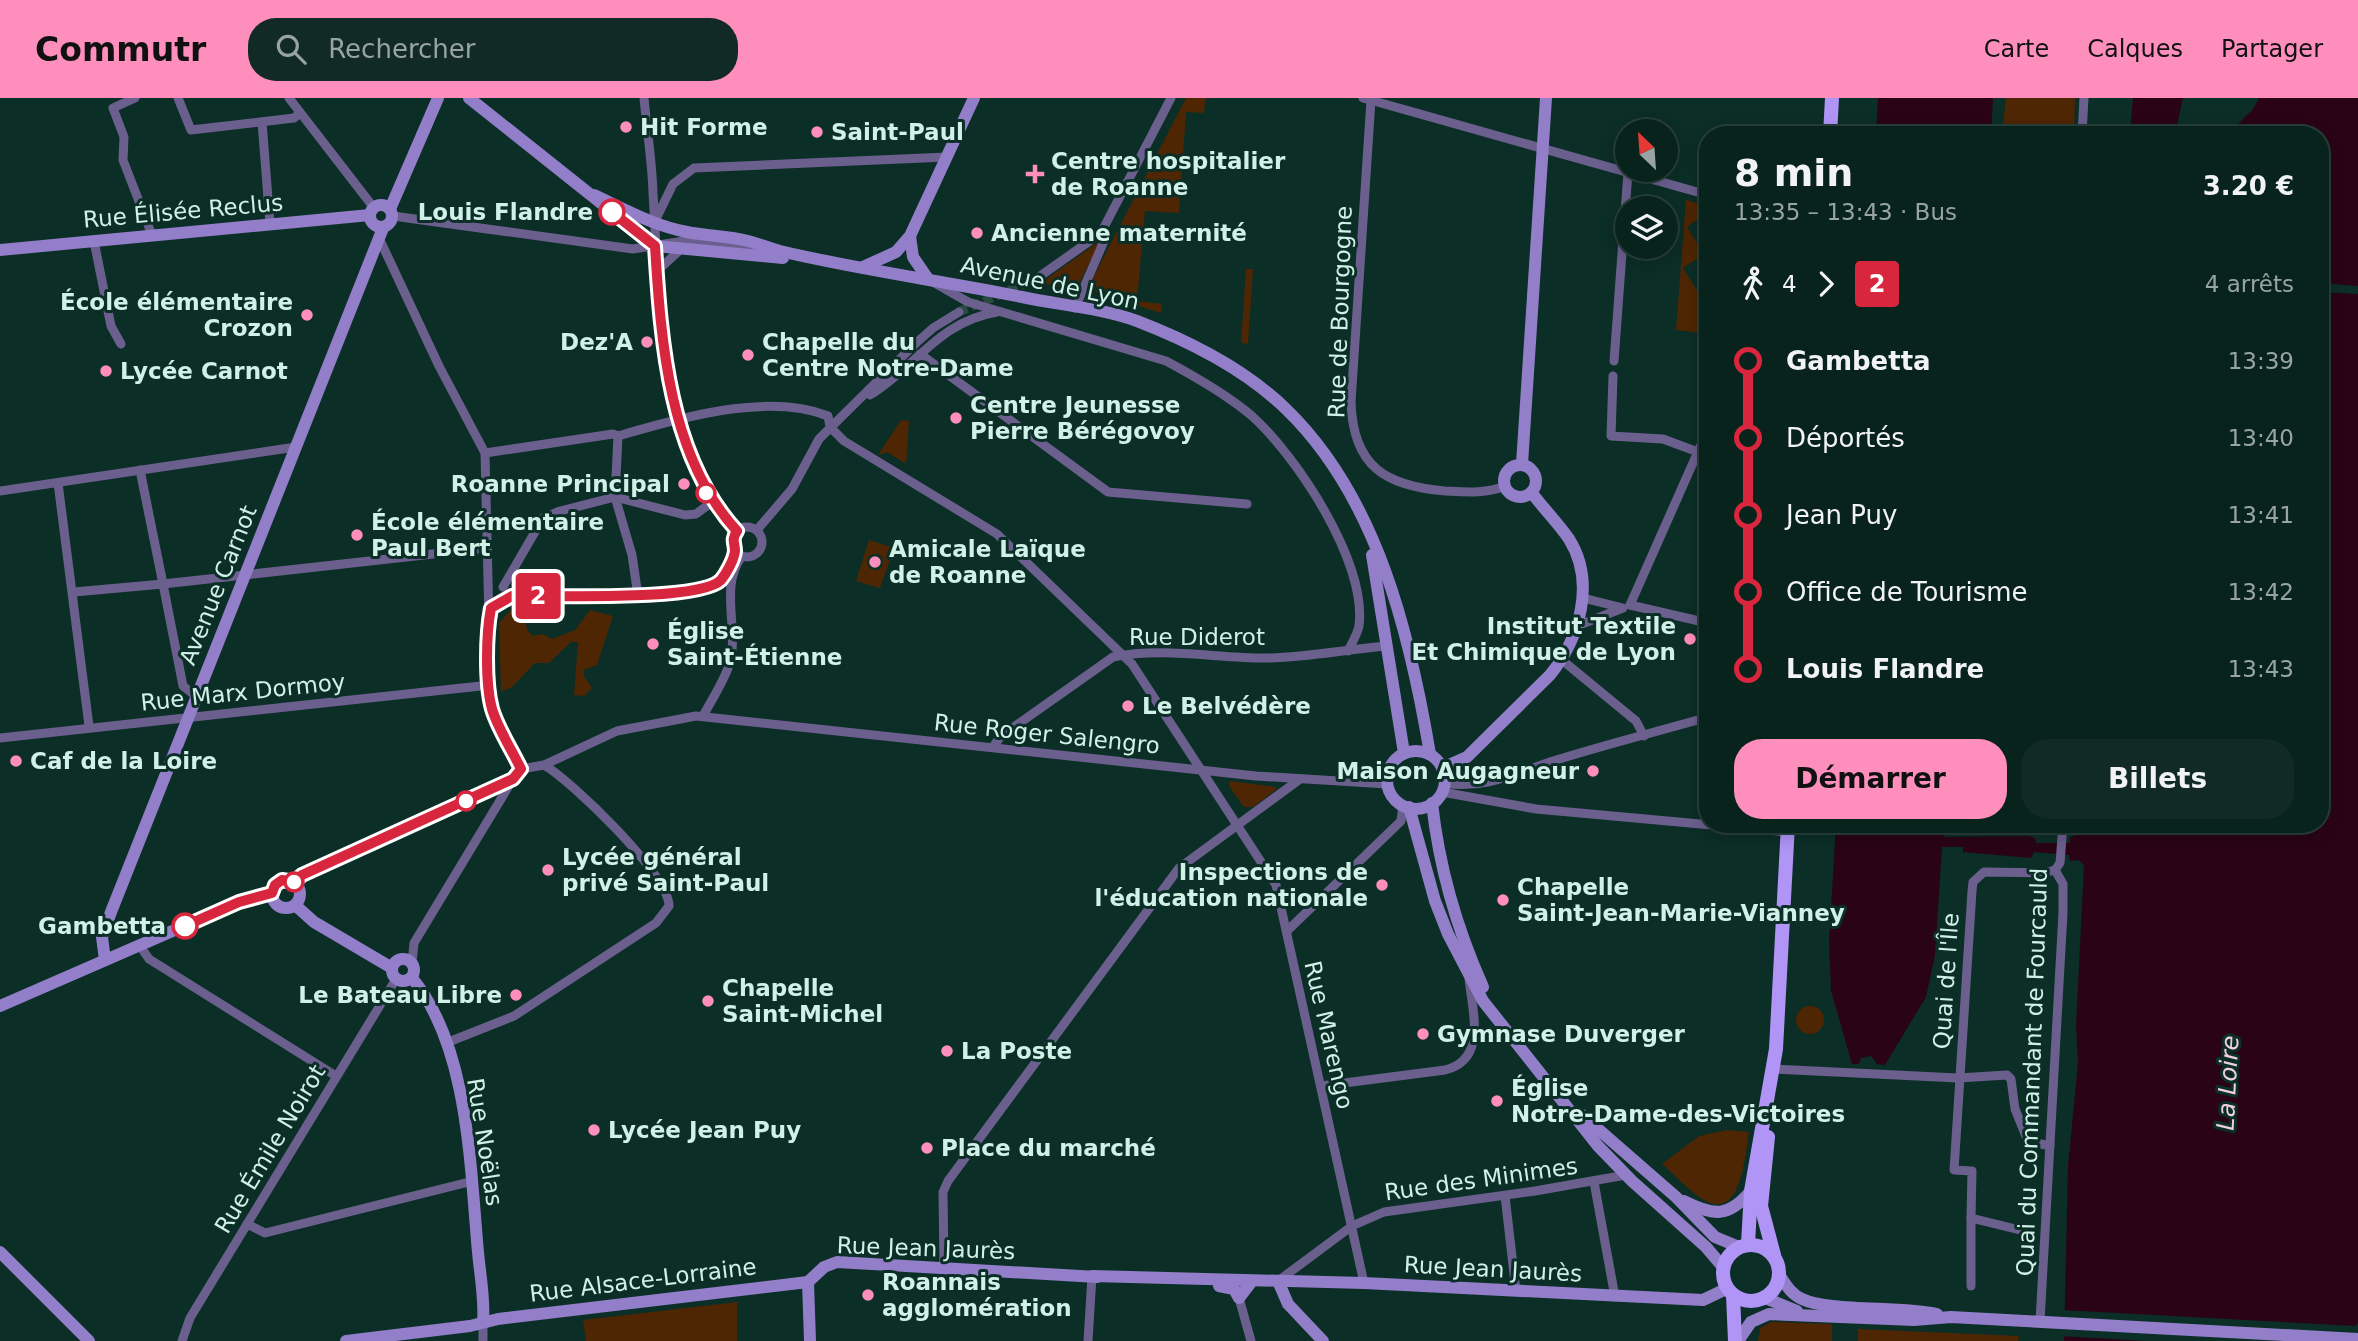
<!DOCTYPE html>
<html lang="fr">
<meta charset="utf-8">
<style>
:root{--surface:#08221c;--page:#112a25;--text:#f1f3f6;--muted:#98a4a3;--line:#293f3b;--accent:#fe8ebc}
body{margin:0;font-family:"DejaVu Sans",sans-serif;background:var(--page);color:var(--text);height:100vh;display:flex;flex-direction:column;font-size:26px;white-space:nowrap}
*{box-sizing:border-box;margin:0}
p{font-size:23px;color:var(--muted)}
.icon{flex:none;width:38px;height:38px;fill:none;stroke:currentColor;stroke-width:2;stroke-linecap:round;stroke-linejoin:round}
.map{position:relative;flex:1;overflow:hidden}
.side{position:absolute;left:1699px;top:28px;width:630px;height:707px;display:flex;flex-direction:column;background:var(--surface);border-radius:28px;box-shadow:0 4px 18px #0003,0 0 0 2px var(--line)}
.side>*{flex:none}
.badge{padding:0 14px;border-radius:5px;font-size:24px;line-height:46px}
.needle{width:46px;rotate:335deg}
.fabs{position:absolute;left:1615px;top:21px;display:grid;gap:14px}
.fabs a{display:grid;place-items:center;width:63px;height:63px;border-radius:50%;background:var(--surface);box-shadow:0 4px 18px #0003,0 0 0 2px var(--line);font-size:35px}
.map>.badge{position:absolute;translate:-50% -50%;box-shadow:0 0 0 4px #fff}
.legs{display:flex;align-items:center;gap:10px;height:77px;padding:0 35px;font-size:23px}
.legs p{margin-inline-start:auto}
.overview{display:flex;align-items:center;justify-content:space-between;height:119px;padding:0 35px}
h1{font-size:38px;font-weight:800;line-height:52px}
.primary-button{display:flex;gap:14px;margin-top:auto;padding:14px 35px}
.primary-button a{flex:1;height:80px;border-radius:28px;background:var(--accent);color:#111;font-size:28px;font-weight:800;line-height:80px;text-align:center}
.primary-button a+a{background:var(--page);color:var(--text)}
ul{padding:0 35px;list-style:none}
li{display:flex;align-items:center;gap:24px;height:77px;font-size:26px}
li i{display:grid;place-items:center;width:10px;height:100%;margin:0 9px;background:currentColor}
li i::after{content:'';width:18px;height:18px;margin:-9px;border:5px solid;border-radius:50%;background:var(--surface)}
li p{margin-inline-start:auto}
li:first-child i{background:linear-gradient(#0000 50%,currentColor 0)}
li:last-child i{background:linear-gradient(currentColor 50%,#0000 0)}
header{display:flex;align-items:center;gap:42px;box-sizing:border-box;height:98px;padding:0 35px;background:var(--accent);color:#111}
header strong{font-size:33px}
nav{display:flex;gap:38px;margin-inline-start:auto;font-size:24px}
.search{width:490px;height:63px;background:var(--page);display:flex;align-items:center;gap:18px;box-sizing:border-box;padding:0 24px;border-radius:28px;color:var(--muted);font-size:26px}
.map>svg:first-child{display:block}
</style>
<header>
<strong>Commutr</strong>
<div class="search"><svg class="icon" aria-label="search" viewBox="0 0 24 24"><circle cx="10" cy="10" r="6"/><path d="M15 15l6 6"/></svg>Rechercher</div>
<nav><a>Carte</a><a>Calques</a><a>Partager</a></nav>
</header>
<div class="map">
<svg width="2358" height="1243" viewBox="0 0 2358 1243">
<rect width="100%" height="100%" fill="#0b2e26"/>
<!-- green -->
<g fill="#4e2603">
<path d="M1186 0H1206L1204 15 1186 14 1179 115 1145 113 1137 203 1162 206 1161 215 1096 195 1093 180Z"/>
<path d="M2006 0H2075L2074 37H2002Z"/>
<path d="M1686 102 1708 108V114L1687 129 1704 156 1683 170 1708 210V232L1702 235 1676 232Z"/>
<path d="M1101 142 1075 193 1041 185Z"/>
<path d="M1246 171H1253L1248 246 1241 245Z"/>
<path d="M901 322 909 323 906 366 887 354 878 357Z"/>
<path d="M869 442 894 450 880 490 856 483Z"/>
<path d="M524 511 527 532 533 538 543 536 552 541 575 532 590 512 613 518 597 567 584 572V578L592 590 584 598 574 597 578 544H571L549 565H535L512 589 501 594 499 525 511 512Z"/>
<path d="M1230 683 1275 689 1277 691 1253 709H1244L1229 688Z"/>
<circle cx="1810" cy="922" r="14"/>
<path d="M1727 1032 1749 1034C1745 1055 1742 1124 1704 1102 1689 1093 1675 1077 1662 1066L1699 1038Z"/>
<path d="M737 1204V1243H586L583 1222Z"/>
<path d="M1771 1224 1832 1226V1243H1758L1760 1230Z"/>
<path d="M1858 1231 2019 1238 2018 1243H1858Z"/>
</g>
<!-- water -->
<g fill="#2a0416">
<path d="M1878 0H1993L1991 37H1876Z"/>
<path d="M2133 0H2183L2175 37H2130Z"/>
<path d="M2259 0H2358V188L2321 185 2320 37H2227L2253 11Z"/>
<path d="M2321 194 2358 196V1243H2064L2068 1068 2078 965 2076 928 2084 768 2079 762 2070 763 2069 757 2034 754 2031 760 1963 754V749H1942L1935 857 1926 899 1885 967 1877 966 1871 958 1861 960 1859 966H1852L1831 893 1829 844 1836 726H1949L1943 733 1944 739 2029 738 2035 740 2036 745H2070V739L2085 735 2086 726H2320Z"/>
</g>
<!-- pier -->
<path fill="#0b2e26" d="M2061 1212 2356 1228 2358 1224V1243H2145L2061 1238Z"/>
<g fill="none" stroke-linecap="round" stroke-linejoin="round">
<!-- street-tunnel -->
<path stroke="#294b43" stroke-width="9" stroke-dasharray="9 4.5" stroke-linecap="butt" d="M959 214 1036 181"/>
<!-- street -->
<g stroke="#6b5f8e" stroke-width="9">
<path d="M135 0 113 10 124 39 123 62 152 137"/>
<path d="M178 0 191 32 294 20 300 15"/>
<path d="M289 0 374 110"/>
<path d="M644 0C647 32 652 63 653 95 660 206 657 347 737 433"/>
<path d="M1363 0 1708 97"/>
<path d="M1371 2 1351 304C1353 369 1386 388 1445 393 1465 394 1486 396 1505 388"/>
<path d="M262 24 270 126"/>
<path d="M2082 37 2084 0"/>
<path d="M393 118 633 151 684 143 759 151"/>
<path d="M655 123 673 86 694 70 947 59"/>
<path d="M379 140 439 268 485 355 491 608 521 671"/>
<path d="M94 143 111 228 121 246"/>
<path d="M656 174 681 151"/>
<path d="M1036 181 1101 135 1171 0"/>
<path d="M933 184 968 204 1166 263C1196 279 1226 296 1252 318 1297 359 1367 464 1359 528 1357 537 1352 545 1348 553"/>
<path d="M1075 210 1104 143 1101 135"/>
<path d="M920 256 1108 394 1247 406"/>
<path d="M1614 263 1628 74"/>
<path d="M1613 278 1611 338 1663 341 1698 354"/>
<path d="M870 297C917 268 938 224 997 214"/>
<path d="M618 338 615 399 632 457 638 498"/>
<path d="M485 355 613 336 618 338C679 320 767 294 828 318L830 329 844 343 997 436 1132 566 1276 787 1364 1185"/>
<path d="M58 385 89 628"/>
<path d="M0 393 296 349"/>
<circle cx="747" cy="444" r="15"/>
<path d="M757 432 792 391 819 341 915 246 933 230 959 214"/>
<path d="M503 489 543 420 560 413 615 399 685 417 696 416 712 404"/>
<path d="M74 494 163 486 140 372"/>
<path d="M1630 507 1708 331"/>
<path d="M1630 507 1708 525"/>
<path d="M491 510 512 498H638L706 488 720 483 735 452"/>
<path d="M1577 528 1623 510 1583 500"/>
<path d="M1562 562 1636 623 1644 638"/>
<path d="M197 599 183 588 163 486 487 450"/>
<path d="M703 618C712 601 725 582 730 564 739 529 719 489 742 458"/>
<path d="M0 640 490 587"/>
<path d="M993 649 1001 638 1113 559C1162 549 1215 560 1265 560 1306 560 1347 551 1388 548"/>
<path d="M521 671 544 667 617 633 696 618 1256 678 1387 686"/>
<path d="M1444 685C1484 692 1516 675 1553 663 1604 647 1656 634 1708 619"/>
<path d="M1442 694 1536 711 1788 734"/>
<path d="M2055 772 2060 765 2063 726"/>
<path d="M294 784 302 777 513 681 521 671"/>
<path d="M1287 833 1401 723 1403 707"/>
<path d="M140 848 149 861 336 978"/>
<path d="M412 865 414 845 513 681"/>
<path d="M446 945 514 918 656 825 669 808C670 778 572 683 544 667"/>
<path d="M1773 971 1958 980 2007 977 2011 981 2015 1011 2028 1043 2050 1048"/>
<path d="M1321 988 1445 972C1488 961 1472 913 1469 880"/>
<path d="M1594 1084 1615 1199"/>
<path d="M1505 1098 1516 1193"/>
<path d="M1971 1120V1188"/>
<path d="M247 1126 265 1135 473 1083"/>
<path d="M2024 1133 1971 1120 1972 1073 1954 1072 1972 793 1973 784 1984 774 2043 775 2055 772"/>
<path d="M944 1171 943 1094 948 1083 1179 770 1300 681"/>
<path d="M1278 1183 1352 1128 1384 1114 1535 1093 1626 1077"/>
<path d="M1239 1200 1251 1243"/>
<path d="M2040 1223 2063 815V786L2055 772"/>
<path d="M483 1224V1243"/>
<path d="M182 1243 190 1220 396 881"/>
<path d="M1088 1243 1092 1178"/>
</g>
<!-- secondary -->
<g stroke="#927ec9" stroke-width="12">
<path d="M469 0 655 148 783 160"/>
<path d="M594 97C624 111 654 128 687 134 707 138 728 138 748 143 759 146 769 150 780 153 860 172 942 183 1022 199 1059 207 1101 210 1137 223 1189 243 1246 272 1286 311 1377 399 1410 536 1430 656"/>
<circle cx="381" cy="118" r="11"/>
<path d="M390 111 438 0"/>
<path d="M910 138 913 159 928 181"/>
<path d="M0 152 370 117"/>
<path d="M863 169 896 154 910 138 974 0"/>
<path d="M1522 366 1546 0"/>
<circle cx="1520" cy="383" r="16"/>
<path d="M1372 457 1404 655"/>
<circle cx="1416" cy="682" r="29"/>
<path d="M1442 670 1467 659 1550 577C1580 540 1596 484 1569 441 1558 425 1543 410 1532 395"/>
<path d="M1432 705C1439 769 1457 831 1483 889"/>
<path d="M1409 709 1435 803 1448 836 1483 903 1598 1048 1632 1083 1706 1149 1723 1169"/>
<circle cx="286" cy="796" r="14"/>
<path d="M295 807 314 824 392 870"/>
<circle cx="403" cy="872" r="11"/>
<path d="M105 862 102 839 111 814 383 130"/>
<path d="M412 880C469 949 470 1069 478 1154 480 1177 485 1201 483 1224"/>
<path d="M0 908 239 804 272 795"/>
<path d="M1582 1017 1676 1099 1715 1139 1739 1149"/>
<path d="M1684 1103C1714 1118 1728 1120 1751 1093"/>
<path d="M0 1154 89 1243"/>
<path d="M1092 1178 1364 1185 1703 1202 1728 1190"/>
<path d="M1780 1178C1786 1187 1791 1196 1802 1201 1829 1214 1901 1208 1937 1216"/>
<path d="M1278 1183 1288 1206 1323 1243"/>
<path d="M808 1184 824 1169 837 1164 1097 1179"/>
<path d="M808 1184 810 1243"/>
<path d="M1219 1188 1234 1191 1239 1200 1252 1183"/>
<path d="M1765 1200 1797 1213"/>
<path d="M346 1243 470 1228 498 1221 808 1184"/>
<path d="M1738 1243 1751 1224 1769 1216 1914 1222 1951 1219 2358 1241"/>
</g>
<!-- primary -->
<g stroke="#b095f7" stroke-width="14">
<path d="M1830 37 1832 0"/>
<path d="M1768 1039 1761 1108 1774 1157"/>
<path d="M1748 1146 1751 1093 1776 951 1788 726"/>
<circle cx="1751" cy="1175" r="28"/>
<path d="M1733 1197 1735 1243"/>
</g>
</g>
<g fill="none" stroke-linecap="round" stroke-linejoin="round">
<defs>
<path id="line-1" d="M185 828 239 804 272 795 275 787 282 782 294 784 302 777 513 681 521 671C512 652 498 631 492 611 485 585 486 536 491 510L512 498C547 497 700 504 721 482 726 476 734 462 735 453 735 445 731 442 737 433 669 359 661 244 655 148L612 114"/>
</defs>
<!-- line-1 casing -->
<use href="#line-1" stroke="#fff" stroke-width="16"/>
<!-- line-1 -->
<use href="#line-1" stroke="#d7263d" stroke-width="10"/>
</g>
<!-- markers -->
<g fill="#fe8ebc" stroke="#0b2e26" stroke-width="2.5">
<circle cx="626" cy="29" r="7"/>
<circle cx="817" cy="34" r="7"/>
<path d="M1031.5 65.5h7v7h7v7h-7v7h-7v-7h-7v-7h7z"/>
<circle cx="977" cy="135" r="7"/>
<circle cx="307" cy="217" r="7"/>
<circle cx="647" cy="244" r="7"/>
<circle cx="748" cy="257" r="7"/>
<circle cx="106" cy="273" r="7"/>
<circle cx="956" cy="320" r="7"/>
<circle cx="684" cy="386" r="7"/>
<circle cx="357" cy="437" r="7"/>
<circle cx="875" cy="464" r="7"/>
<circle cx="1690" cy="541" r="7"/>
<circle cx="653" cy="546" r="7"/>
<circle cx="1128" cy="608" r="7"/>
<circle cx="16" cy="663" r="7"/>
<circle cx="1593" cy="673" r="7"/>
<circle cx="548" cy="772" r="7"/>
<circle cx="1382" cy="787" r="7"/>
<circle cx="1503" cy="802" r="7"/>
<circle cx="516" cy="897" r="7"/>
<circle cx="708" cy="903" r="7"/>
<circle cx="1423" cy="936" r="7"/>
<circle cx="947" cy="953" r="7"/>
<circle cx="1497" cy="1003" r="7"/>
<circle cx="594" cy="1032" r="7"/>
<circle cx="927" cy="1050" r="7"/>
<circle cx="868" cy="1197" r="7"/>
</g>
<g fill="#fff" stroke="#d7263d" stroke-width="3.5">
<circle cx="612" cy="114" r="12"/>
<circle cx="706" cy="395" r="9"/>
<circle cx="466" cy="703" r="9"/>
<circle cx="294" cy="784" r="9"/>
<circle cx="185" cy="828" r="12"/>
</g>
<g text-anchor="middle" stroke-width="6" stroke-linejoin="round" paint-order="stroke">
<!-- poi labels -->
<g font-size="23" font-weight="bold" fill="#d1f0e7" stroke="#0b2e26" text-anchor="start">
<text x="640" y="37">Hit Forme</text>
<text x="831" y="42">Saint-Paul</text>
<text x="1051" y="71">Centre hospitalier<tspan x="1051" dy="26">de Roanne</tspan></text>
<text x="991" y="143">Ancienne maternité</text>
<text x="293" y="212" text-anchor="end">École élémentaire<tspan x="293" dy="26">Crozon</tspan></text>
<text x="633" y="252" text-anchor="end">Dez'A</text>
<text x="762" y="252">Chapelle du<tspan x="762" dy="26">Centre Notre-Dame</tspan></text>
<text x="120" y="281">Lycée Carnot</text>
<text x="970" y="315">Centre Jeunesse<tspan x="970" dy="26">Pierre Bérégovoy</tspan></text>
<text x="670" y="394" text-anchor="end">Roanne Principal</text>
<text x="371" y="432">École élémentaire<tspan x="371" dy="26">Paul Bert</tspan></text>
<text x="889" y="459">Amicale Laïque<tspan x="889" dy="26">de Roanne</tspan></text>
<text x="1676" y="536" text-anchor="end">Institut Textile<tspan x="1676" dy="26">Et Chimique de Lyon</tspan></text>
<text x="667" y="541">Église<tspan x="667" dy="26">Saint-Étienne</tspan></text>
<text x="1142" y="616">Le Belvédère</text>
<text x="30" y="671">Caf de la Loire</text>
<text x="1579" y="681" text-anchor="end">Maison Augagneur</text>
<text x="562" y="767">Lycée général<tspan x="562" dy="26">privé Saint-Paul</tspan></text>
<text x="1368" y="782" text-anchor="end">Inspections de<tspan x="1368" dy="26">l'éducation nationale</tspan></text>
<text x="1517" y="797">Chapelle<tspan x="1517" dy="26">Saint-Jean-Marie-Vianney</tspan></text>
<text x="722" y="898">Chapelle<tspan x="722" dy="26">Saint-Michel</tspan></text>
<text x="502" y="905" text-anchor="end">Le Bateau Libre</text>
<text x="1437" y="944">Gymnase Duverger</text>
<text x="961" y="961">La Poste</text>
<text x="1511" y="998">Église<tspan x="1511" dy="26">Notre-Dame-des-Victoires</tspan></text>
<text x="608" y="1040">Lycée Jean Puy</text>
<text x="941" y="1058">Place du marché</text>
<text x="882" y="1192">Roannais<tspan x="882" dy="26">agglomération</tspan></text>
</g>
<!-- street labels -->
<g font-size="23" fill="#d1f0e7" stroke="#0b2e26">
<text transform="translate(183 113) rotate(-5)" y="8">Rue Élisée Reclus</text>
<text transform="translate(1050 185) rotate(12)" y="8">Avenue de Lyon</text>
<text transform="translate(1340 214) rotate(-88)" y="8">Rue de Bourgogne</text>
<text transform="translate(218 487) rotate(-68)" y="8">Avenue Carnot</text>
<text x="1197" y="547">Rue Diderot</text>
<text transform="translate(243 594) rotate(-6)" y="8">Rue Marx Dormoy</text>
<text transform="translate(1047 636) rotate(6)" y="8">Rue Roger Salengro</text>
<text transform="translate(1946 883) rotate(-86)" y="8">Quai de l'Île</text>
<text transform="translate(1329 937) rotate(77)" y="8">Rue Marengo</text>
<text transform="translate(2032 974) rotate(-88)" y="8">Quai du Commandant de Fourcauld</text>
<text transform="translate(485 1044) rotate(81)" y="8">Rue Noëlas</text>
<text transform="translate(270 1051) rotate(-59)" y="8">Rue Émile Noirot</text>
<text transform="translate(1481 1081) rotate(-8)" y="8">Rue des Minimes</text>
<text transform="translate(926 1150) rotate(2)" y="8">Rue Jean Jaurès</text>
<text transform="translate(1493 1171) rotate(3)" y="8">Rue Jean Jaurès</text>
<text transform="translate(643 1182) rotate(-7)" y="8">Rue Alsace-Lorraine</text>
</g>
<!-- stop labels -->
<g font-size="23" font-weight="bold" fill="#d1f0e7" stroke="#0b2e26" text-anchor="end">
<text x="593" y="122">Louis Flandre</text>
<text x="166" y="836">Gambetta</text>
</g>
<!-- water labels -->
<g font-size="24" font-style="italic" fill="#f0d0db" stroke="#0b2e26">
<text transform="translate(2228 985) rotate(-87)" y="8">La Loire</text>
</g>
</g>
</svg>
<div class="fabs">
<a><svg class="needle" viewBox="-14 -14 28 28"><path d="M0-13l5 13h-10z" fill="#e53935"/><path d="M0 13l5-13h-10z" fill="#98a4a3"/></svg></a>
<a><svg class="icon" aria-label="layers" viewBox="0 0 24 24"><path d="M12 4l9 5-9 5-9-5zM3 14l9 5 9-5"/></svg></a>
</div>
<b class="badge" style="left:538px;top:498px;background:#d7263d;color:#fff">2</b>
<section class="side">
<div class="overview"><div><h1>8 min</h1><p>13:35 – 13:43 · Bus</p></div><b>3.20 €</b></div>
<div class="legs"><svg class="icon" aria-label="walk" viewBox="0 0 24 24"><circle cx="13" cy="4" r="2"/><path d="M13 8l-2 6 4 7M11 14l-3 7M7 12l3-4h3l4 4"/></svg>4<svg class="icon" aria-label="forward" viewBox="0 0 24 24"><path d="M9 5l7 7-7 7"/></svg><b class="badge" style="background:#d7263d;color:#fff">2</b><p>4 arrêts</p></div>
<ul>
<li><i style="color:#d7263d"></i><b>Gambetta</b><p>13:39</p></li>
<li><i style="color:#d7263d"></i><span>Déportés</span><p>13:40</p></li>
<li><i style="color:#d7263d"></i><span>Jean Puy</span><p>13:41</p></li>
<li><i style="color:#d7263d"></i><span>Office de Tourisme</span><p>13:42</p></li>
<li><i style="color:#d7263d"></i><b>Louis Flandre</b><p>13:43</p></li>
</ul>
<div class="primary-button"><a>Démarrer</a><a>Billets</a></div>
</section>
</div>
